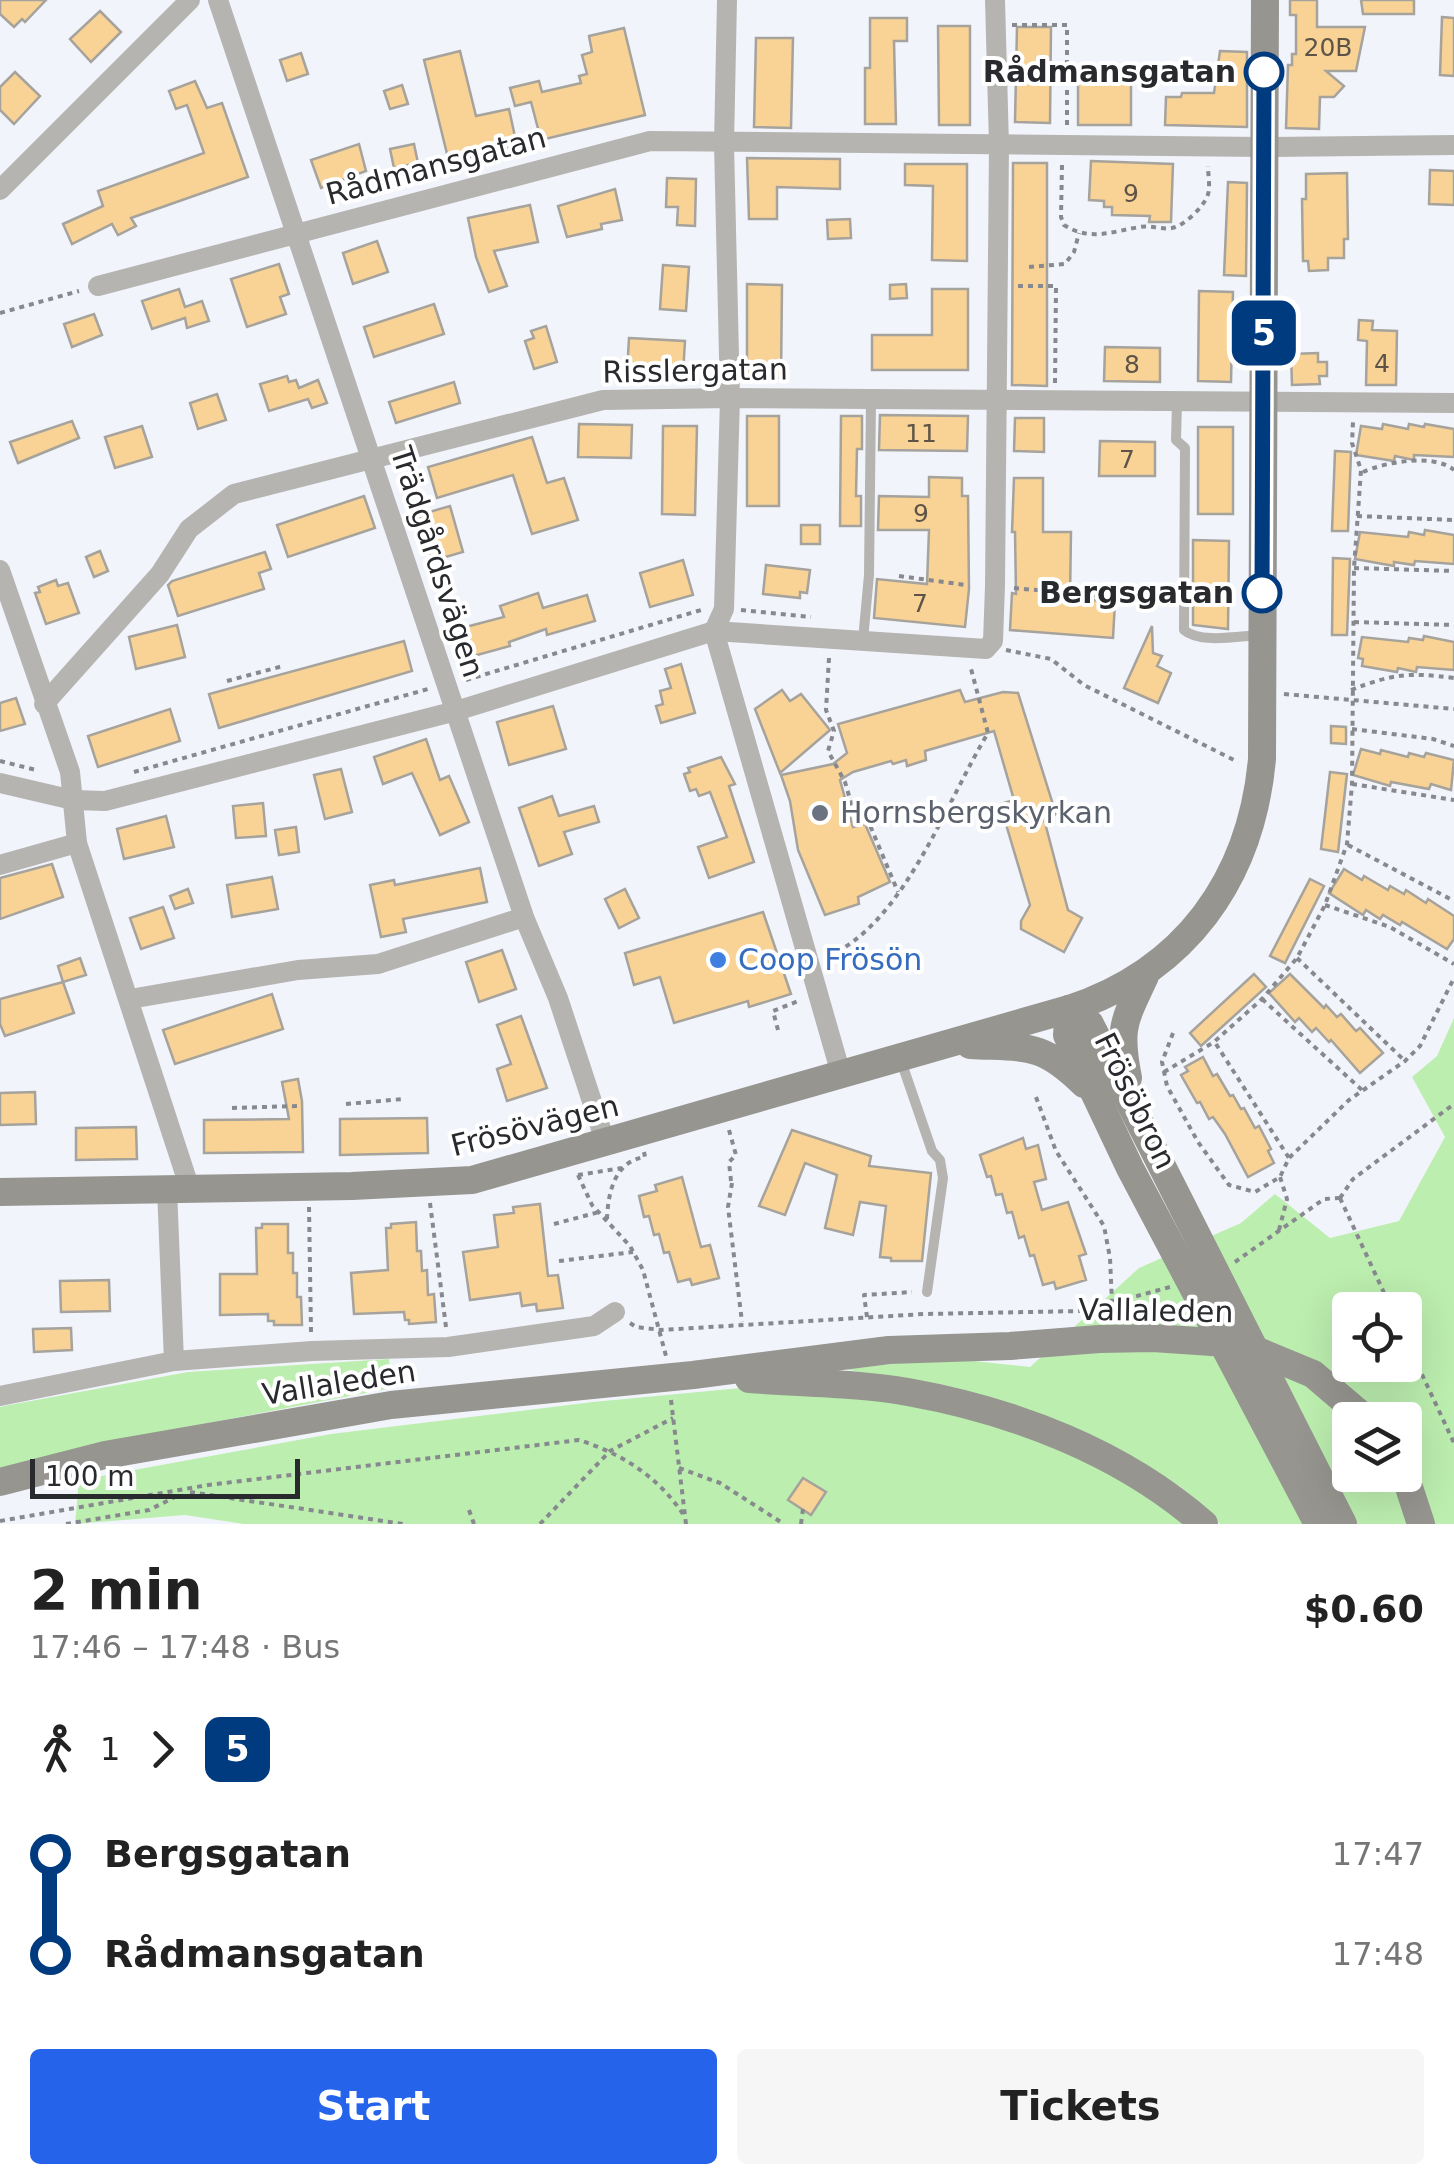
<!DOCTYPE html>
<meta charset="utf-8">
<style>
:root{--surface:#fff;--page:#f6f6f6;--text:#222;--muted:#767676;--accent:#2563eb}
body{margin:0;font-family:"DejaVu Sans",sans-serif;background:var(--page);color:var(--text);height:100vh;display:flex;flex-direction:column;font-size:38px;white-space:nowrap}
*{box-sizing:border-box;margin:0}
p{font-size:32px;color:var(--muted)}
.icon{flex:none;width:55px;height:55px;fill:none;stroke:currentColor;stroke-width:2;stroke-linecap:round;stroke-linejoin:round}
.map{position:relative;height:1524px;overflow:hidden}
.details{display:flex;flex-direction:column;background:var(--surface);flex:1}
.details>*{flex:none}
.badge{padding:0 20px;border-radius:15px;font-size:35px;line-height:65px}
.controls{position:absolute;left:1332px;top:1292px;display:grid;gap:20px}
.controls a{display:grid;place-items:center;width:90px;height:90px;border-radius:10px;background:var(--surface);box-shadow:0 10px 40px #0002;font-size:50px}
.scale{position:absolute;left:30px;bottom:25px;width:270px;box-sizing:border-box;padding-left:10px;border:5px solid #292a2d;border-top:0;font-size:28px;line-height:35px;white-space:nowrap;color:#292a2d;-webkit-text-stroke:8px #fff;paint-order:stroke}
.map>.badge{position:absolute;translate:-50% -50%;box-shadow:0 0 0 5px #fff}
.legs{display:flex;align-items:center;gap:15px;height:110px;padding:0 30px;font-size:32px}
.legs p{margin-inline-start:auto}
.head{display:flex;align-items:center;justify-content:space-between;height:170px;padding:0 30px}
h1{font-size:55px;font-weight:700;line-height:75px}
.button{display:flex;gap:20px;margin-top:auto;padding:20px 30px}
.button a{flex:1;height:115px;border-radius:10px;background:var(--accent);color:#fff;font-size:40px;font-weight:700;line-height:115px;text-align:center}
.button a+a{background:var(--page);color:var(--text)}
ul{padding:0 30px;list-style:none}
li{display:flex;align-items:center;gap:35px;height:100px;font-size:38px}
li i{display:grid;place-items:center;width:15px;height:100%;margin:0 12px;background:currentColor}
li i::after{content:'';width:25px;height:25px;margin:-12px;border:8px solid;border-radius:50%;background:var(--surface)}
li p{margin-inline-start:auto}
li:first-child i{background:linear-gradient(#0000 50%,currentColor 0)}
li:last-child i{background:linear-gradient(currentColor 50%,#0000 0)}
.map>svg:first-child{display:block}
</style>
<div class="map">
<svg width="1454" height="1524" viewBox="0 0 1454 1524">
<rect width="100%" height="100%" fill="#f2f4fc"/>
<!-- green -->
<g fill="#bceeaf" fill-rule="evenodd">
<path d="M1454 1018V1524H1220L1181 1487 1066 1424 846 1369 946 1358 1030 1367 1139 1268 1241 1223 1275 1194 1330 1238 1399 1221 1445 1137 1412 1077 1437 1056ZM1350 1310H1405V1365H1350ZM1350 1420H1405V1475H1350Z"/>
<path d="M389 1359 392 1388 103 1443 0 1469V1407L4 1406 188 1372Z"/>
<path d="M751 1387 883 1397 990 1421 1048 1443 1122 1478 1187 1524H244L185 1515 75 1524 79 1480 331 1434 593 1402Z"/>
</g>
<!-- building -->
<g fill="#f8d395" stroke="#a6a29c" stroke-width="2.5">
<path d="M0 0H46L25 22 22 19 14 27 0 14Z"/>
<path d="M1290 0H1317V27H1365L1356 71H1326L1344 86 1334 97H1320L1319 129 1286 128 1288 65H1292V54H1296V15H1290Z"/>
<path d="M1361 0H1414V14H1363Z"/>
<path d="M100 11 121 32 91 62 70 39Z"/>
<path d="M1442 17 1454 18V76L1440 75Z"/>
<path d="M870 18H907V41H894L896 124H865V68H870Z"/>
<path d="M938 26H970V125H939Z"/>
<path d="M1017 27H1051L1050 123 1015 122Z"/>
<path d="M624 28 645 115 541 140 531 102 515 106 510 88 539 81 542 92 581 83 579 76 587 74 582 55 592 52 589 36Z"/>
<path d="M756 38H793L791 128 754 127Z"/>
<path d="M460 51 476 116 509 109 517 146 449 162 424 60Z"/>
<path d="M1220 51 1247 52V127L1165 125 1166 97H1181L1182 93H1214Z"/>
<path d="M301 53 308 74 287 81 280 60Z"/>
<path d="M15 72 40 96 14 124 0 110V87Z"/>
<path d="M195 81 207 108 222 103 248 177 131 218 136 226 118 235 112 224 72 244 63 224 103 206 98 191 204 153 187 105 176 109 169 91Z"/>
<rect x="1078" y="82" width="53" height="43"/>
<path d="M402 85 408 104 390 109 384 91Z"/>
<path d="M359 144 366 171 321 188 311 160Z"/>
<path d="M414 144 418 163 394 168 390 149Z"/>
<path d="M747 158 840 159V189L777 187V219H749Z"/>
<path d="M1091 161 1173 164 1171 222H1149L1150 216 1112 215V207H1104V201L1089 200Z"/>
<path d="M1013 163H1047V386L1012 385Z"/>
<path d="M905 164H967V261L932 260 933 186 905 185Z"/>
<path d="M1430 170 1454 171V205L1429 204Z"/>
<path d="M1347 173 1348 239H1344V258H1328V270L1309 271 1308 261H1303L1302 199H1306V174Z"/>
<path d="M667 178 696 179 695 226 677 225 678 207H666Z"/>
<path d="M1228 182 1247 183 1246 276 1224 275Z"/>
<path d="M615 189 622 220 601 224 602 229 567 237 558 206Z"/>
<path d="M530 205 538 242 494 251 507 286 489 292 476 257 468 218Z"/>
<path d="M850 219 851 238 828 239 827 220Z"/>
<path d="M377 241 388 272 353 284 343 253Z"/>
<path d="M279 264 289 294 280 297 286 314 247 327 231 279Z"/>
<path d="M663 265 689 267 686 311 660 309Z"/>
<path d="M747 284 782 285 781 378 747 377Z"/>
<path d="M906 284 907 298 890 299V285Z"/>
<path d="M179 289 185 307 202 301 209 321 187 328 185 318 152 329 142 301Z"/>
<path d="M932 289H968V370H872V335H932Z"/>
<path d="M1199 291 1233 292 1231 382 1198 381Z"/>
<path d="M434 304 444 334 374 357 364 327Z"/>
<path d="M94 314 102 335 72 347 64 324Z"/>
<path d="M1359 320 1373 321 1372 330 1397 331 1396 385H1366L1367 341 1358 340Z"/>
<path d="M546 326 557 362 534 369 525 341 534 338 531 331Z"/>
<path d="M629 338 685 341 683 375 627 372Z"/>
<path d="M1105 347 1160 348V382L1104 381Z"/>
<path d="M1318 353V362H1327V376H1319L1320 384 1292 385 1291 354Z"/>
<path d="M287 376 289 382 296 380 299 388 318 380 327 403 312 408 308 399 269 411 260 384Z"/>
<path d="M454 382 460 403 396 423 389 402Z"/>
<path d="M217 394 226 420 198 429 190 403Z"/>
<path d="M880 415 968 416 967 451 879 450Z"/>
<rect x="747" y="416" width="32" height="90"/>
<path d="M841 416H862V449H857L856 496H861V526H840Z"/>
<path d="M1015 418H1044V452L1014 451Z"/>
<path d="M72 421 79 438 18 463 10 442Z"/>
<path d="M579 424 632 425 631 458 578 457Z"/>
<path d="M1383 424 1408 429 1409 424 1424 427 1425 424 1454 429V457L1414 455V460L1395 456 1394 461 1356 455 1361 426 1382 429Z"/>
<path d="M142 426 152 457 115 468 105 437Z"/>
<path d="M663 426H697L695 515 662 514Z"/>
<rect x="1198" y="427" width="35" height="87"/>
<path d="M532 437 547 483 564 478 578 520 532 534 513 475 437 498 428 467Z"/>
<path d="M1100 441 1155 442V476H1099Z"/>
<path d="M1335 451 1351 452 1348 531H1332Z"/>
<path d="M929 477 962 478V496H968L969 589 965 627 874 618 877 579 927 584 929 530H878L879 496 929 497Z"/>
<path d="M1014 478H1043V532H1071L1070 598 1115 602 1113 638 1010 630 1012 593 1016 594 1015 532H1012Z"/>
<path d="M364 496 375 528 288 557 277 525Z"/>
<path d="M450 506 463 552 432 561 419 515Z"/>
<rect x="801" y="525" width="19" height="19"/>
<path d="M1425 530 1454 535V564L1415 561 1414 565 1394 562V566L1355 559 1360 532 1408 537 1409 532 1424 535Z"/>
<path d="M1193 540 1229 541 1228 629 1193 625Z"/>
<path d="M100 551 108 571 94 577 86 557Z"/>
<path d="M265 552 271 569 259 573 264 589 178 616 168 585 172 581Z"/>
<path d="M1333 558 1350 559 1347 635H1332Z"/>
<path d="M683 560 693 595 650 607 640 573Z"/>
<path d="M766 565 810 570 807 593 800 592V598L763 594Z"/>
<path d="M56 580 58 586 68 583 79 613 46 624 35 593 40 592 38 587Z"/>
<path d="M538 593 543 608 587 595 595 621 547 635 546 629 509 642 510 646 470 657 462 628 504 617 500 606Z"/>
<path d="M177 625 185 657 136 669 129 637Z"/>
<path d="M1152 626 1153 653 1162 656 1157 666 1171 673 1158 703 1124 688Z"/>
<path d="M1424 636 1454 642V670L1417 667 1416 672 1398 668 1397 672 1362 666 1363 659 1358 658 1362 637 1408 642 1409 638 1423 640Z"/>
<path d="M404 641 412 671 219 728 209 694Z"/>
<path d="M681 664 695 713 661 723 656 706 663 704 660 691 671 688 665 669Z"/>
<path d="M782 690 790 701 801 694 830 730 780 773 755 709Z"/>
<path d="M960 690 965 702 1003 692 1018 693 1056 814 1044 819 1068 910 1082 918 1064 952 1021 929V921L1030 905 1000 804 1014 800 994 731 925 751 926 760 907 766 906 760 893 764 891 761 853 772 840 780 853 827 865 824 890 882 858 897 859 904 825 915 798 850 790 801 781 775 833 764 847 753 838 724Z"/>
<path d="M16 698 25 724 0 731V703Z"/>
<path d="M553 706 566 749 509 765 497 722Z"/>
<path d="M170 709 180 741 98 767 88 736Z"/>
<path d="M1331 726 1346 727V744L1331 743Z"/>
<path d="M426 739 440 780 449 776 469 822 440 835 412 773 383 784 374 757Z"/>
<path d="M1361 749 1380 754 1381 750 1408 757 1409 753 1424 757 1426 753 1454 760 1451 790 1431 784 1429 789 1391 782 1390 786 1353 775Z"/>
<path d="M721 757 735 784 729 786 754 862 709 878 698 847 727 837 710 792 699 796 696 789 690 791 684 774 690 772 688 768Z"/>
<path d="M341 769 352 812 325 819 314 775Z"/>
<path d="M1330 772 1347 774 1338 852 1321 849Z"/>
<path d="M552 796 559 816 594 806 599 822 564 832 572 854 539 866 519 808Z"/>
<path d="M263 803 266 836 236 838 233 806Z"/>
<path d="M166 816 174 847 124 859 117 829Z"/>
<path d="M296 827 299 852 279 855 275 830Z"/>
<path d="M52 864 63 897 0 919V878Z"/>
<path d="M480 868 487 902 403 919 406 932 381 937 370 885 394 880 395 885Z"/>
<path d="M1344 869 1362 880 1364 876 1388 890 1390 886 1404 894 1406 890 1426 903 1428 899 1454 916V939L1447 949 1402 922 1400 925 1383 915 1380 919 1366 910 1363 915 1329 893Z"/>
<path d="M272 877 278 909 232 917 227 885Z"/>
<path d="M1310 879 1324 886 1285 963 1270 956Z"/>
<path d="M188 889 193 903 175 909 170 896Z"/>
<path d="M625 889 639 918 619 928 605 899Z"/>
<path d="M163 907 174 938 141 949 130 918Z"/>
<path d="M763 912 791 994 749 1007 748 1001 674 1023 660 977 634 985 625 953Z"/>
<path d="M502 950 516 989 479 1002 466 962Z"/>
<path d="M80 958 86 975 63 982 58 966Z"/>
<path d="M1254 974 1266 987 1201 1046 1190 1033Z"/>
<path d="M1290 974 1324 1008 1326 1005 1337 1017 1341 1014 1356 1031 1360 1028 1383 1053 1360 1073 1331 1040 1329 1042 1316 1028 1312 1032 1299 1018 1295 1022 1269 993Z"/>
<path d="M63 982 74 1013 5 1036 0 1024V999Z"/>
<path d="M272 994 283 1029 175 1064 163 1030Z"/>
<path d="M521 1016 547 1088 507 1101 497 1069 511 1064 497 1025Z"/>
<path d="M1203 1057 1213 1076 1217 1074 1230 1096 1233 1095 1241 1109 1244 1108 1255 1128 1259 1126 1271 1149 1268 1151 1274 1163 1248 1177 1225 1134 1213 1117 1209 1119 1200 1102 1197 1103 1181 1075 1188 1071 1185 1067Z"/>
<path d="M298 1079 302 1101 303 1152 204 1153V1120L289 1119 282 1082Z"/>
<path d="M35 1092 36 1124 0 1125V1093Z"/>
<path d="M427 1118 428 1153 340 1155V1119Z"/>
<path d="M136 1127 137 1159 76 1160V1128Z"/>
<path d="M792 1130 871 1156 869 1166 931 1173 922 1261H891V1258L880 1257 886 1206 860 1202 853 1235 825 1228 837 1175 805 1163 785 1215 759 1206Z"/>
<path d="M1023 1138 1026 1149 1038 1145 1046 1179 1034 1182 1042 1210 1068 1202 1086 1254 1079 1256 1086 1280 1056 1289 1054 1282 1043 1285 1034 1255 1030 1256 1024 1236 1019 1238 1012 1212 1007 1213 1002 1194 996 1195 991 1176 987 1177 980 1155Z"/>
<path d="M682 1177 701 1247 710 1245 719 1278 692 1285 690 1279 678 1282 669 1252 664 1253 659 1234 654 1235 649 1216 644 1217 639 1196 657 1191 655 1185Z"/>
<path d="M540 1204 548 1276 558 1275 563 1308 537 1311 536 1304 522 1306 520 1293 470 1300 463 1252 498 1247 494 1215 514 1213 513 1207Z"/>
<path d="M416 1222 417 1251H421L422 1271 427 1270 428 1295 434 1294 436 1322 409 1324V1320H405L404 1312 354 1314 351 1273 388 1270 386 1228H391V1224Z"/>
<path d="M262 1224H288V1253H293V1273H297V1297H301L302 1325H274V1321H268V1314L220 1315V1274H257L256 1228H262Z"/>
<path d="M109 1280 110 1311 61 1312 60 1281Z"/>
<path d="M71 1328 72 1350 34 1352 33 1329Z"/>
<path d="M803 1478 826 1492 811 1515 788 1500Z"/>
</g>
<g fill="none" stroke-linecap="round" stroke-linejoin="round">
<!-- path -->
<g stroke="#87898e" stroke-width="4" stroke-dasharray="5 5" stroke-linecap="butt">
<path d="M1012 25H1067V126"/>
<path d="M1062 165 1061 217 1064 225C1091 242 1113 231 1140 227 1151 225 1162 230 1172 228 1184 226 1202 208 1207 197 1211 189 1208 176 1208 166"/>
<path d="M1029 267 1065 264 1074 252 1079 233"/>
<path d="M1018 286H1056L1055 384"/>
<path d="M0 313 79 291"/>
<path d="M1363 472C1386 462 1433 453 1454 470"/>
<path d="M1357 516 1454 520"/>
<path d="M1354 568 1454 571"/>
<path d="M899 576 966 585"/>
<path d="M1014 588 1121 598"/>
<path d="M741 610 811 617"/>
<path d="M1354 622 1454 625"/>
<path d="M1006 650 1051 659 1084 685 1238 762"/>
<path d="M829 658 826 710 834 731 828 751 845 782 854 813 864 811 898 892"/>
<path d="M466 680 701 610"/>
<path d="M227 681 283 666"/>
<path d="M1351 690C1392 674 1410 672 1454 678"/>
<path d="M1284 694 1454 709"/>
<path d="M1352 729 1433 739 1454 746"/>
<path d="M0 761 36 770"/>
<path d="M134 772 428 689"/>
<path d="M1352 784 1454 800"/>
<path d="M1348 845 1454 901"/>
<path d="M1325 905 1390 927 1454 964"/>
<path d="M828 956C904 924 946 802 988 733L970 665"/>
<path d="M1297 958 1405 1061"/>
<path d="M1262 999 1362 1090"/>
<path d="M778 1030 773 1011 801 1000"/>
<path d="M1173 1033 1162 1062 1167 1086 1198 1142 1229 1185 1255 1192 1280 1177 1289 1158 1349 1100 1405 1061 1420 1046 1454 978"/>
<path d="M1216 1044 1289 1158"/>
<path d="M1164 1072 1214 1042 1262 999 1297 958 1325 905 1347 844 1352 784 1354 568 1361 470 1352 443 1353 422"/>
<path d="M1036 1097 1056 1151 1104 1226 1110 1258 1112 1302"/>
<path d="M346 1104 403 1099"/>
<path d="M232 1108 297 1106"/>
<path d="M729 1130 736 1155 729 1162 731 1181"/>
<path d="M578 1175 592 1205 630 1246 643 1270 666 1356"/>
<path d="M578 1175 622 1168"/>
<path d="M732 1183 728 1207 742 1322"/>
<path d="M1340 1198 1353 1179 1454 1104"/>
<path d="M1340 1198 1392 1310"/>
<path d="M430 1203 446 1327"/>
<path d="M309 1207 311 1332"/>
<path d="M607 1219C608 1192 615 1161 645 1157L644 1152"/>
<path d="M554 1224 599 1212"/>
<path d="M1279 1230 1287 1199 1280 1177"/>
<path d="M559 1261 633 1252"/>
<path d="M1235 1262 1324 1199 1340 1198"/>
<path d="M867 1317 864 1295 912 1292"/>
<path d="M630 1323 636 1327 661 1330 924 1314 1082 1311 1170 1287"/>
<path d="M1405 1338 1454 1443"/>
<path d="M671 1400 686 1524"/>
<path d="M679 1468 720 1483 784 1524"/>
<path d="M190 1492 403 1524"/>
<path d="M469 1510 474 1524"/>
<path d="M0 1521 208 1485 579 1440C623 1454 660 1478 685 1517"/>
<path d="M66 1524 149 1510 181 1494"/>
<path d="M540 1524 610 1451 673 1418"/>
<path d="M801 1524 803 1509"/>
</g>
<!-- lane -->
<g stroke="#b5b4b1" stroke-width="10">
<path d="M1177 402 1176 440 1185 448 1184 630C1200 644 1239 636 1261 635"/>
<path d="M863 640 869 575 871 399"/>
<path d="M900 1058 932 1151 940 1160 943 1178 927 1292"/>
</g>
<!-- street -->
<g stroke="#b5b4b1" stroke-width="20">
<path d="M218 0 524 917 558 998 605 1141"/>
<path d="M727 0 724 144 730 398 724 609 714 631 841 1074"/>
<path d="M0 190 190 0"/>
<path d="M98 286 650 141 1263 147 1454 145"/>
<path d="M0 570 70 772 77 843 190 1189"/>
<path d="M44 704 160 574 189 529 234 494 603 400 730 398 1454 403"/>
<path d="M0 783 73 800 105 801 456 711 714 631 986 649 993 641 995 586 999 145 995 0"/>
<path d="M0 865 77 843"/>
<path d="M130 999 298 970 378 964 524 917"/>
<path d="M167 1189 174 1361"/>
<path d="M0 1396 174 1361 312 1351 448 1347 594 1326 615 1312"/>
</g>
<!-- secondary -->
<g stroke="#969590" stroke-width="28">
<path d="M1069 1009 1090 1024 1343 1524"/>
<path d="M1069 1009 1067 1035 1130 1168 1318 1524"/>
<path d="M970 1045C1027 1048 1041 1042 1084 1084"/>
<path d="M1128 1078C1118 1028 1124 1021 1145 976"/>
<path d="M0 1192 352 1186 472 1180 1069 1009C1185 971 1251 880 1262 759L1265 0"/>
<path d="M749 1379C801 1383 857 1383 908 1392 1014 1411 1122 1452 1204 1524"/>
<path d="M1405 1475 1421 1524"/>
<path d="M0 1482 105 1455 391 1405 693 1375 889 1350 1010 1346 1099 1339 1153 1338 1241 1344 1313 1374 1367 1420"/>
</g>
</g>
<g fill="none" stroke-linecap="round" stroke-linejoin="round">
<defs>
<path id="line-1" d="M1262 593 1264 72"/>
</defs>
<!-- line-1 casing -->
<use href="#line-1" stroke="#fff" stroke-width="22"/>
<!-- line-1 -->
<use href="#line-1" stroke="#003b80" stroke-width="15"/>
</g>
<!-- markers -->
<g fill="#fff" stroke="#003b80" stroke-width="5">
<circle cx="1264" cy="72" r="18"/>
<circle cx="1262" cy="593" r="18"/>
</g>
<circle fill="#6b7280" stroke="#fff" stroke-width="4" cx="820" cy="813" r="10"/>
<circle fill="#3f7fe0" stroke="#fff" stroke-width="4" cx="718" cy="960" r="10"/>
<g text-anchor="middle" stroke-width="8" stroke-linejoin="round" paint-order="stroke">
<!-- number labels -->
<g font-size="25" fill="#5d5447">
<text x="1328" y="56">20B</text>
<text x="1131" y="202">9</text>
<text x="1382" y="372">4</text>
<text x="1132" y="373">8</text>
<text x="921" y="442">11</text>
<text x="1127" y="468">7</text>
<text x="921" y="522">9</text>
<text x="920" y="612">7</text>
</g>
<!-- stop labels -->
<g font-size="30" font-weight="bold" fill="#292a2d" stroke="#fff" text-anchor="end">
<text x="1236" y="82">Rådmansgatan</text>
<text x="1234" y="603">Bergsgatan</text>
</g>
<!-- street labels -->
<g font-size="30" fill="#292a2d" stroke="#fff">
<text transform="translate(436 166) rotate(-15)" y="10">Rådmansgatan</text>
<text transform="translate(695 371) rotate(-1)" y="10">Risslergatan</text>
<text transform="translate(437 562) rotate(72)" y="10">Trädgårdsvägen</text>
<text transform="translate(1135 1101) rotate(64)" y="10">Frösöbron</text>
<text transform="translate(535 1126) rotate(-14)" y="10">Frösövägen</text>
<text transform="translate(1156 1311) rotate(1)" y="10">Vallaleden</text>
<text transform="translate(339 1383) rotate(-9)" y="10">Vallaleden</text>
</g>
<!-- worship labels -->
<g font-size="30" fill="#5b616d" stroke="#fff" text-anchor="start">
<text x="840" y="823">Hornsbergskyrkan</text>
</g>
<!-- shop labels -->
<g font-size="30" fill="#366cbe" stroke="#fff" text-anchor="start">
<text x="738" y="970">Coop Frösön</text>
</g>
</g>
</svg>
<div class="controls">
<a><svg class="icon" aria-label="locate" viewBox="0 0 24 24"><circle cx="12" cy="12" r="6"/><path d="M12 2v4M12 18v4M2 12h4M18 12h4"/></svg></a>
<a><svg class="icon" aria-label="layers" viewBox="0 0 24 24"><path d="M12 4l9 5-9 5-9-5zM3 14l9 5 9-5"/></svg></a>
</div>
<div class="scale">100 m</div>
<b class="badge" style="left:1264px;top:333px;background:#003b80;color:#fff">5</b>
</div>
<section class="details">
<div class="head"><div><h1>2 min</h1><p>17:46 – 17:48 · Bus</p></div><b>$0.60</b></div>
<div class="legs"><svg class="icon" aria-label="walk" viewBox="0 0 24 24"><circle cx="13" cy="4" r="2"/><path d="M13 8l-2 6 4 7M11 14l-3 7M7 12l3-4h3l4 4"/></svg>1<svg class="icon" aria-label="forward" viewBox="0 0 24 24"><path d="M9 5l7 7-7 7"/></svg><b class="badge" style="background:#003b80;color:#fff">5</b></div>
<ul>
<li><i style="color:#003b80"></i><b>Bergsgatan</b><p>17:47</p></li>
<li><i style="color:#003b80"></i><b>Rådmansgatan</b><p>17:48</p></li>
</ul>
<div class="button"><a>Start</a><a>Tickets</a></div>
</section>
